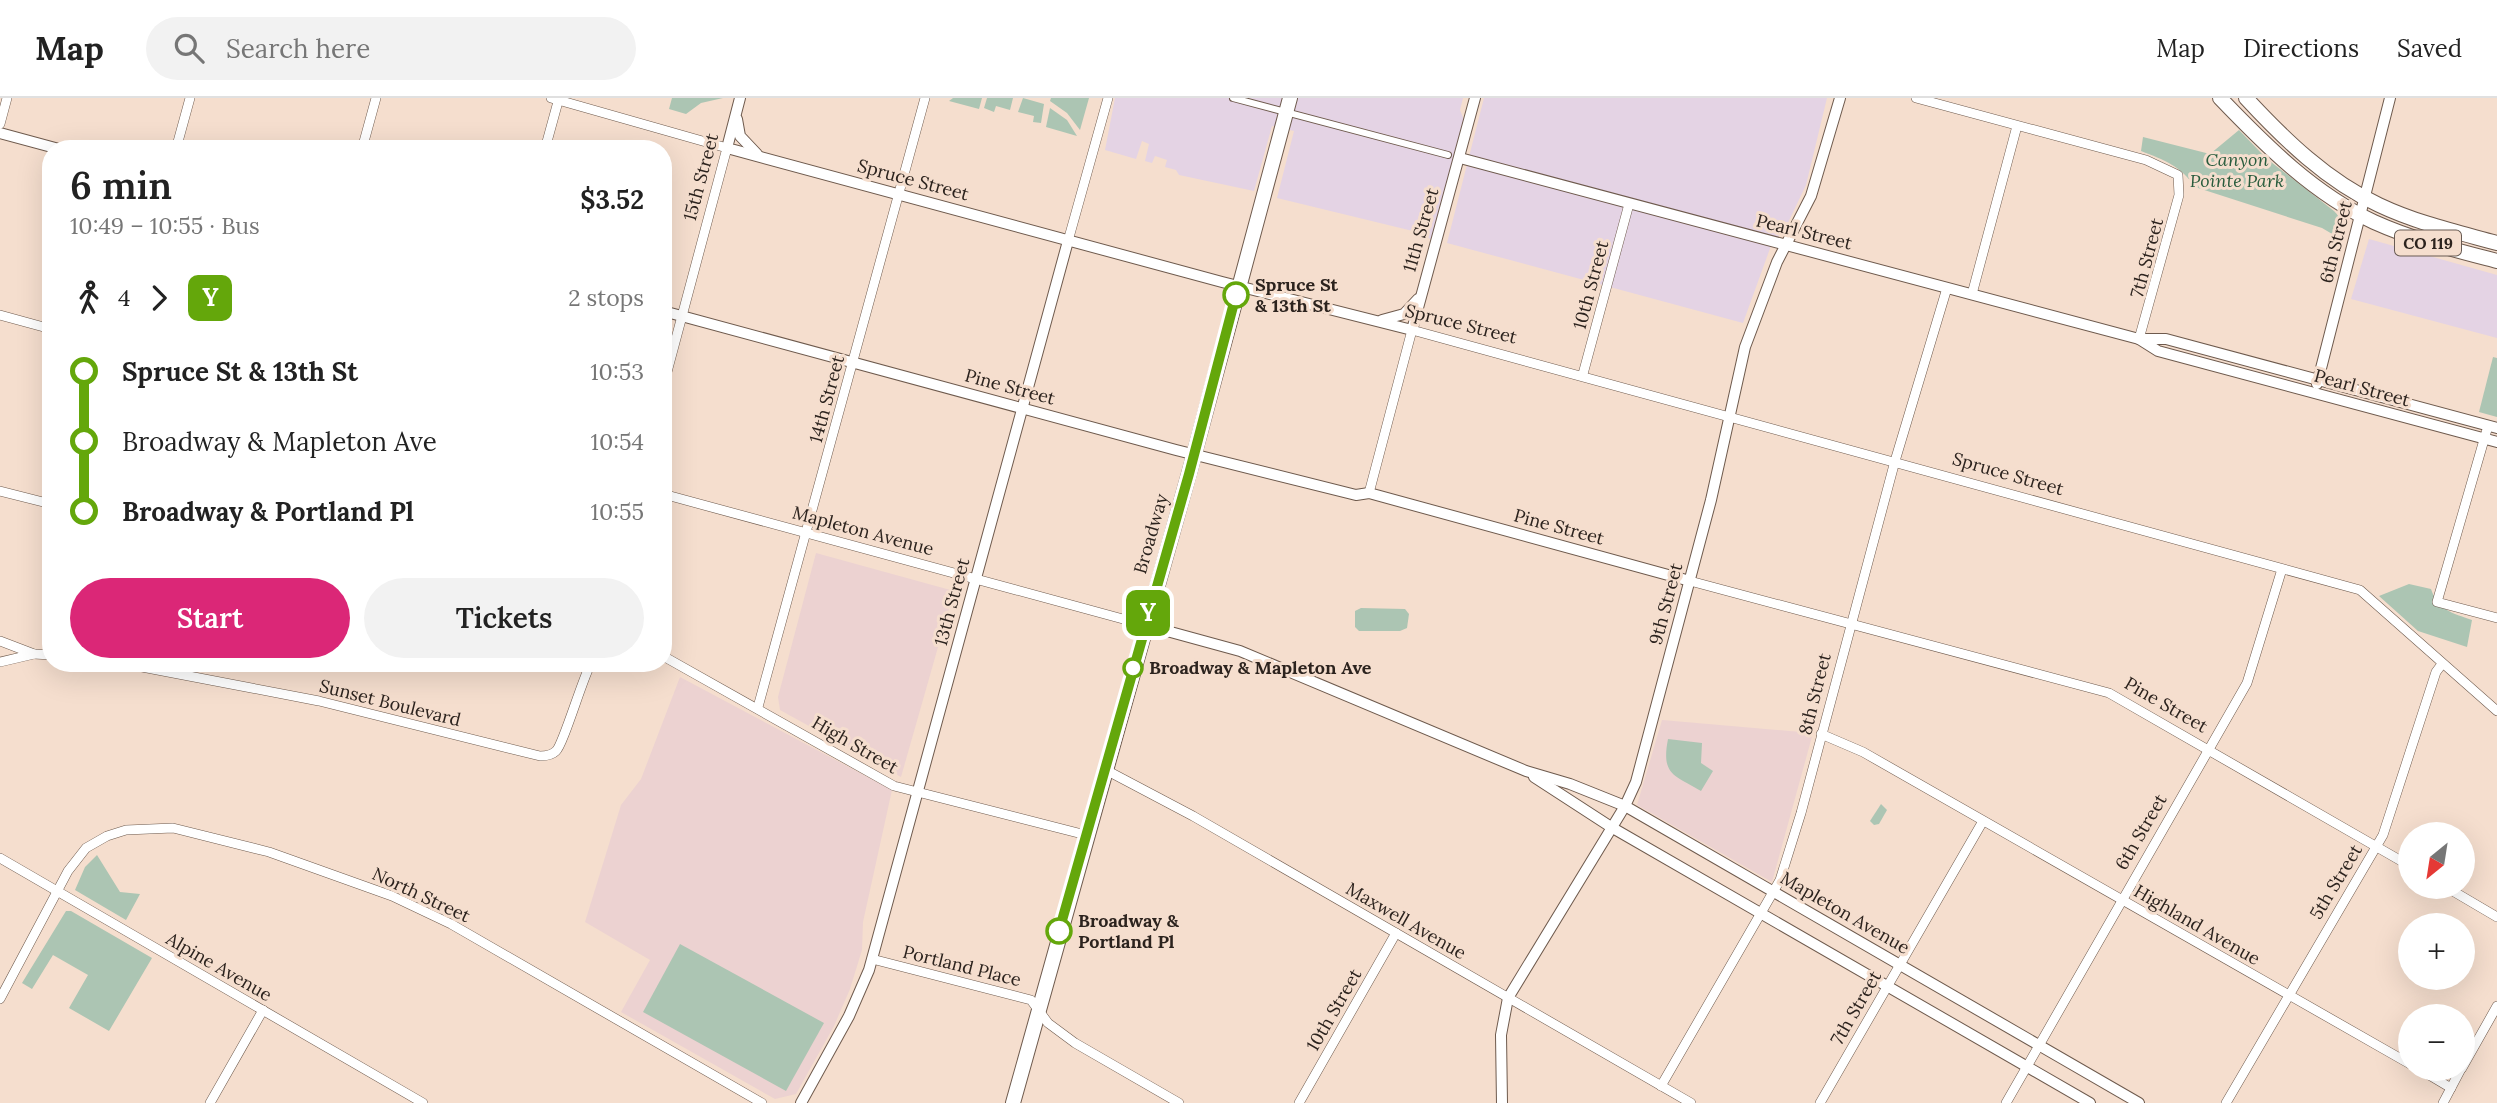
<!DOCTYPE html>
<meta charset="utf-8">
<style>
:root{--surface:#fff;--page:#f2f2f2;--text:#222;--muted:#767676;--line:#e0e0e0;--accent:#db2777}
body{margin:0;font-family:Lora,serif;background:var(--page);color:var(--text);height:100vh;display:flex;flex-direction:column;font-size:26px;white-space:nowrap}
*{box-sizing:border-box;margin:0}
p{font-size:23px;color:var(--muted)}
.icon{flex:none;width:38px;height:38px;fill:none;stroke:currentColor;stroke-width:2;stroke-linecap:round;stroke-linejoin:round}
.map{position:relative;flex:1;overflow:hidden}
.panel{position:absolute;left:42px;top:42px;width:630px;height:532px;display:flex;flex-direction:column;background:var(--surface);border-radius:28px;box-shadow:0 7px 28px #0002}
.panel>*{flex:none}
.badge{padding:0 14px;border-radius:10px;font-size:24px;line-height:46px}
.needle{width:46px;rotate:210deg}
.buttons{position:absolute;left:2398px;top:724px;display:grid;gap:14px}
.buttons a{display:grid;place-items:center;width:77px;height:77px;border-radius:50%;background:var(--surface);box-shadow:0 7px 28px #0002;font-size:35px}
.map>.badge{position:absolute;translate:-50% -50%;box-shadow:0 0 0 4px #fff}
.legs{display:flex;align-items:center;gap:10px;height:77px;padding:0 28px;font-size:23px}
.legs p{margin-inline-start:auto}
.head{display:flex;align-items:center;justify-content:space-between;height:119px;padding:0 28px}
h1{font-size:38px;font-weight:600;line-height:52px}
.action{display:flex;gap:14px;margin-top:auto;padding:14px 28px}
.action a{flex:1;height:80px;border-radius:42px;background:var(--accent);color:#fff;font-size:28px;font-weight:600;line-height:80px;text-align:center}
.action a+a{background:var(--page);color:var(--text)}
ul{padding:0 28px;list-style:none}
li{display:flex;align-items:center;gap:24px;height:70px;font-size:26px}
li i{display:grid;place-items:center;width:10px;height:100%;margin:0 9px;background:currentColor}
li i::after{content:'';width:18px;height:18px;margin:-9px;border:5px solid;border-radius:50%;background:var(--surface)}
li p{margin-inline-start:auto}
li:first-child i{background:linear-gradient(#0000 50%,currentColor 0)}
li:last-child i{background:linear-gradient(currentColor 50%,#0000 0)}
header{display:flex;align-items:center;gap:42px;box-sizing:border-box;height:98px;padding:0 35px;background:var(--surface);border-bottom:2px solid var(--line)}
header strong{font-size:33px}
nav{display:flex;gap:38px;margin-inline-start:auto;font-size:24px}
.search{width:490px;height:63px;background:var(--page);display:flex;align-items:center;gap:18px;box-sizing:border-box;padding:0 24px;border-radius:38px;color:var(--muted);font-size:26px}
.map>svg:first-child{display:block}
</style>
<header>
<strong>Map</strong>
<div class="search"><svg class="icon" aria-label="search" viewBox="0 0 24 24"><circle cx="10" cy="10" r="6"/><path d="M15 15l6 6"/></svg>Search here</div>
<nav><a>Map</a><a>Directions</a><a>Saved</a></nav>
</header>
<div class="map">
<svg width="2497" height="1005" viewBox="0 0 2497 1005">
<rect width="100%" height="100%" fill="#f5dece"/>
<!-- commercial -->
<g fill="#e4d3e4">
<path d="M1115 0H1463L1460 12 1464 22 1435 144 1421 135 1277 100 1294 33 1272 28 1254 93 1179 77 1176 72 1165 69 1167 62 1155 58 1152 65 1145 63 1149 46 1142 43 1136 61 1105 52Z"/>
<path d="M1484 0H1827L1806 87 1785 131 1772 145 1743 225 1447 145Z"/>
<path d="M2369 141 2497 177V240L2351 201Z"/>
</g>
<!-- education -->
<g fill="#ecd2d1">
<path d="M816 455 954 493 901 679 780 612 778 599Z"/>
<path d="M680 579 892 692 863 824 862 852 850 891 834 928 796 996 775 1001 621 914 650 862 585 824 621 707 641 681Z"/>
<path d="M1662 622 1813 635 1772 784 1637 707Z"/>
</g>
<!-- green -->
<g fill="#acc5b3">
<path d="M672 0H723L701 5 686 16 669 11Z"/>
<path d="M953 0H982L979 11 949 3Z"/>
<path d="M987 0H1013L1010 12 996 8 994 14 984 10Z"/>
<path d="M1023 0 1044 6 1041 25 1033 24 1034 18 1018 14Z"/>
<path d="M1051 0H1089L1080 32 1067 15 1050 3Z"/>
<path d="M1050 10 1067 22 1077 38 1046 29Z"/>
<path d="M2239 32 2266 60 2334 113 2348 128 2339 140 2322 130 2195 89C2181 68 2164 62 2141 53L2143 39 2210 56Z"/>
<path d="M2493 259 2497 260V319L2479 314Z"/>
<path d="M2409 486 2431 491C2438 512 2452 515 2472 522L2467 549 2418 533 2379 498Z"/>
<path d="M1361 510 1405 511 1409 516 1407 530 1400 533H1359L1355 529V513Z"/>
<path d="M1668 641 1702 645 1701 665 1713 673 1701 693C1674 677 1661 677 1668 641Z"/>
<path d="M1881 706 1887 712 1879 726 1874 727 1870 723Z"/>
<path d="M97 757 120 794 140 796 126 822 75 792 85 769Z"/>
<path d="M66 813H71L152 860 109 933 69 910 88 877 53 857 32 891 22 885Z"/>
<path d="M680 846 824 925 786 993 643 914Z"/>
</g>
<g fill="none" stroke-linecap="round" stroke-linejoin="round">
<defs>
<path id="pedestrian" d="M1233 0 1448 57"/>
<g id="minor">
<path d="M551 0 727 50 663 289"/>
<path d="M1916 0 2146 62 2178 77 2179 97 2139 241"/>
<path d="M0 26 7 0"/>
<path d="M176 51 190 0"/>
<path d="M362 51 376 0"/>
<path d="M545 51 559 0"/>
<path d="M1068 143 1108 0"/>
<path d="M1972 196 2017 28"/>
<path d="M0 217 51 231"/>
<path d="M1583 276 1629 106"/>
<path d="M2488 328 2437 504 2497 520"/>
<path d="M0 393 51 406"/>
<path d="M1369 395 1412 232 2360 492 2497 613"/>
<path d="M663 396 1145 527"/>
<path d="M1690 483 2109 595 2410 768"/>
<path d="M0 543 34 556 0 564"/>
<path d="M34 556 51 557"/>
<path d="M663 558 894 688 1086 737"/>
<path d="M121 565 319 603 540 658C546 658 552 657 556 653 563 647 582 582 591 565"/>
<path d="M758 609 925 0"/>
<path d="M1821 636 1863 654 2410 966"/>
<path d="M1104 671 1193 718 1691 1005"/>
<path d="M0 760 423 1005"/>
<path d="M2446 789 2497 819"/>
<path d="M872 861 1031 902 1048 925 1075 945 1179 1005"/>
<path d="M0 901 68 773 86 750 107 738 126 732 173 730 269 754 392 798 451 826 762 1005"/>
<path d="M2462 970 2497 908"/>
<path d="M2419 971 2451 990"/>
<path d="M1661 988 1780 782 1801 715 1895 363 1947 190"/>
<path d="M210 1005 263 912"/>
<path d="M1299 1005 1396 835"/>
<path d="M1820 1005 1983 723"/>
<path d="M2006 1005 2247 585 2282 471"/>
<path d="M2226 1005 2383 737 2436 574 2442 566"/>
<path d="M2443 1005 2461 971"/>
</g>
<g id="tertiary">
<path d="M740 0 727 50 1222 184 1412 232 1475 0"/>
<path d="M737 21 740 38 757 56"/>
<path d="M0 35 59 51"/>
<path d="M1460 60 2139 241H2166L2497 330"/>
<path d="M663 213 1176 352 1356 397 1369 395 1690 483"/>
<path d="M1382 222 1404 216 1418 201"/>
<path d="M2139 241 2158 253 2497 344"/>
<path d="M2317 286 2390 0"/>
<path d="M1145 527 1240 553 1526 673 1570 686 1625 708 2139 1005"/>
<path d="M1534 679 1611 729 2090 1005"/>
<path d="M801 1005 849 918 869 872 1068 143"/>
<path d="M1502 1005 1501 937 1508 900 1625 708 1636 684 1711 402 1745 249 1777 164 1811 98 1840 0"/>
</g>
<g id="primary">
<path d="M2220 0C2266 48 2314 96 2374 124 2414 142 2455 152 2497 163"/>
<path d="M2246 0C2284 41 2327 83 2379 107 2417 125 2457 134 2497 145"/>
<path d="M1013 1005 1190 372 1290 0"/>
</g>
</defs>
<!-- pedestrian casing -->
<use href="#pedestrian" stroke="#6e5a4d" stroke-width="8"/>
<!-- minor casing -->
<use href="#minor" stroke="#6e5a4d" stroke-width="10"/>
<!-- tertiary casing -->
<use href="#tertiary" stroke="#6e5a4d" stroke-width="12"/>
<!-- primary casing -->
<use href="#primary" stroke="#6e5a4d" stroke-width="16"/>
<!-- pedestrian -->
<use href="#pedestrian" stroke="#fff" stroke-width="6"/>
<!-- minor -->
<use href="#minor" stroke="#fff" stroke-width="9"/>
<!-- tertiary -->
<use href="#tertiary" stroke="#fff" stroke-width="10"/>
<!-- primary -->
<use href="#primary" stroke="#fff" stroke-width="14"/>
</g>
<g fill="none" stroke-linecap="round" stroke-linejoin="round">
<defs>
<path id="line-1" d="M1059 833 1189 376 1236 197"/>
</defs>
<!-- line-1 casing -->
<use href="#line-1" stroke="#fff" stroke-width="16"/>
<!-- line-1 -->
<use href="#line-1" stroke="#64a70b" stroke-width="10"/>
</g>
<!-- markers -->
<g fill="#fff" stroke="#64a70b" stroke-width="3.5">
<circle cx="1236" cy="197" r="12"/>
<circle cx="1133" cy="570" r="9"/>
<circle cx="1059" cy="833" r="12"/>
</g>
<g text-anchor="middle" stroke-width="6" stroke-linejoin="round" paint-order="stroke">
<!-- shield labels -->
<rect fill="#f5dece" stroke="#685b53" stroke-width="2" x="2395" y="132.5" width="66" height="25" rx="5"/>
<g font-size="16" font-weight="bold" fill="#2c231e">
<text x="2428" y="151">CO 119</text>
</g>
<!-- park labels -->
<g font-size="18" font-style="italic" fill="#295c3d" stroke="#f5dece">
<text x="2237" y="68">Canyon<tspan x="2237" dy="21">Pointe Park</tspan></text>
</g>
<!-- street labels -->
<g font-size="18" fill="#2c231e" stroke="#f5dece">
<text transform="translate(701 79) rotate(-75)" y="6">15th Street</text>
<text transform="translate(913 82) rotate(15)" y="6">Spruce Street</text>
<text transform="translate(1421 132) rotate(-74)" y="6">11th Street</text>
<text transform="translate(1804 134) rotate(14)" y="6">Pearl Street</text>
<text transform="translate(2336 144) rotate(-76)" y="6">6th Street</text>
<text transform="translate(2147 160) rotate(-75)" y="6">7th Street</text>
<text transform="translate(1591 187) rotate(-75)" y="6">10th Street</text>
<text transform="translate(1461 226) rotate(14)" y="6">Spruce Street</text>
<text transform="translate(1010 289) rotate(15)" y="6">Pine Street</text>
<text transform="translate(2362 290) rotate(15)" y="6">Pearl Street</text>
<text transform="translate(827 301) rotate(-75)" y="6">14th Street</text>
<text transform="translate(2008 376) rotate(16)" y="6">Spruce Street</text>
<text transform="translate(1559 429) rotate(15)" y="6">Pine Street</text>
<text transform="translate(863 433) rotate(15)" y="6">Mapleton Avenue</text>
<text transform="translate(1151 436) rotate(-74)" y="6">Broadway</text>
<text transform="translate(952 504) rotate(-75)" y="6">13th Street</text>
<text transform="translate(1666 506) rotate(-75)" y="6">9th Street</text>
<text transform="translate(1815 596) rotate(-76)" y="6">8th Street</text>
<text transform="translate(390 605) rotate(14)" y="6">Sunset Boulevard</text>
<text transform="translate(2166 607) rotate(30)" y="6">Pine Street</text>
<text transform="translate(855 647) rotate(30)" y="6">High Street</text>
<text transform="translate(2141 734) rotate(-60)" y="6">6th Street</text>
<text transform="translate(2336 784) rotate(-59)" y="6">5th Street</text>
<text transform="translate(421 797) rotate(25)" y="6">North Street</text>
<text transform="translate(1845 815) rotate(30)" y="6">Mapleton Avenue</text>
<text transform="translate(1406 823) rotate(30)" y="6">Maxwell Avenue</text>
<text transform="translate(2197 827) rotate(30)" y="6">Highland Avenue</text>
<text transform="translate(962 868) rotate(14)" y="6">Portland Place</text>
<text transform="translate(219 869) rotate(30)" y="6">Alpine Avenue</text>
<text transform="translate(1856 910) rotate(-60)" y="6">7th Street</text>
<text transform="translate(1334 912) rotate(-60)" y="6">10th Street</text>
</g>
<!-- stop labels -->
<g font-size="18" font-weight="bold" fill="#2c231e" stroke="#f5dece" text-anchor="start">
<text x="1255" y="193">Spruce St<tspan x="1255" dy="21">&amp; 13th St</tspan></text>
<text x="1149" y="576">Broadway &amp; Mapleton Ave</text>
<text x="1078" y="829">Broadway &amp;<tspan x="1078" dy="21">Portland Pl</tspan></text>
</g>
</g>
</svg>
<div class="buttons">
<a><svg class="needle" viewBox="-14 -14 28 28"><path d="M0-13l5 13h-10z" fill="#e53935"/><path d="M0 13l5-13h-10z" fill="#767676"/></svg></a>
<a>+</a>
<a>−</a>
</div>
<b class="badge" style="left:1148px;top:515px;background:#64a70b;color:#fff">Y</b>
<section class="panel">
<div class="head"><div><h1>6 min</h1><p>10:49 – 10:55 · Bus</p></div><b>$3.52</b></div>
<div class="legs"><svg class="icon" aria-label="walk" viewBox="0 0 24 24"><circle cx="13" cy="4" r="2"/><path d="M13 8l-2 6 4 7M11 14l-3 7M7 12l3-4h3l4 4"/></svg>4<svg class="icon" aria-label="forward" viewBox="0 0 24 24"><path d="M9 5l7 7-7 7"/></svg><b class="badge" style="background:#64a70b;color:#fff">Y</b><p>2 stops</p></div>
<ul>
<li><i style="color:#64a70b"></i><b>Spruce St &amp; 13th St</b><p>10:53</p></li>
<li><i style="color:#64a70b"></i><span>Broadway &amp; Mapleton Ave</span><p>10:54</p></li>
<li><i style="color:#64a70b"></i><b>Broadway &amp; Portland Pl</b><p>10:55</p></li>
</ul>
<div class="action"><a>Start</a><a>Tickets</a></div>
</section>
</div>
